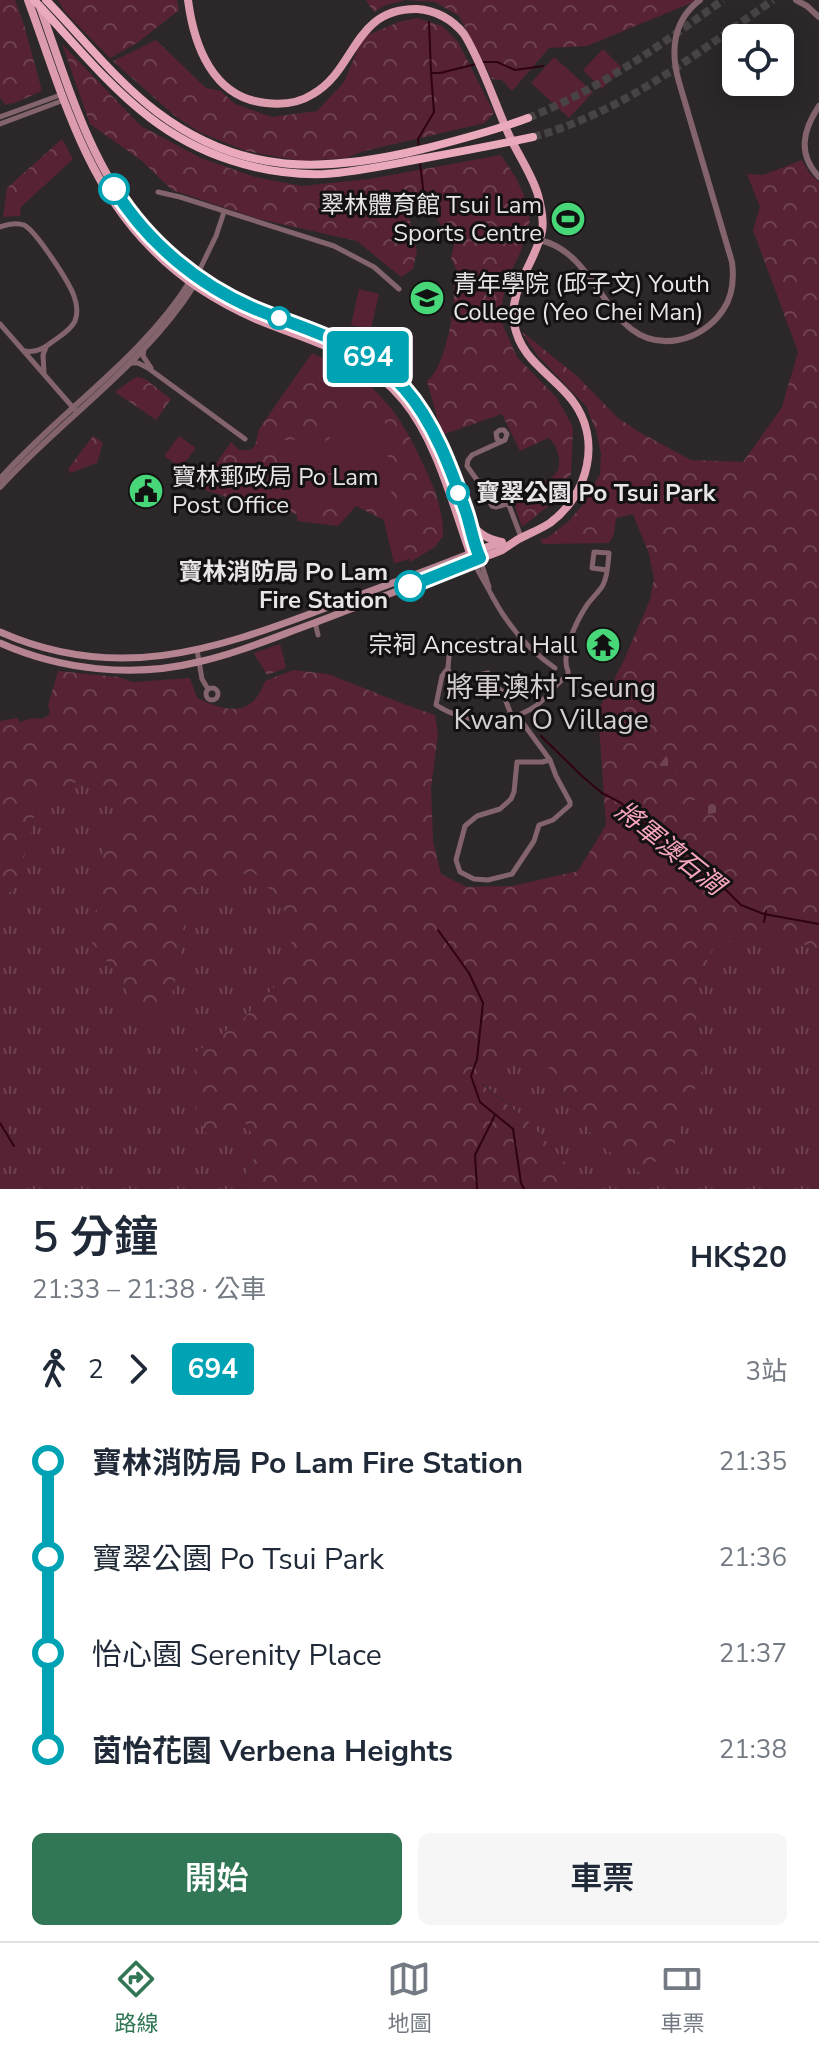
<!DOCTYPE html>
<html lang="zh-TW">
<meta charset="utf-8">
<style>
:root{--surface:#fff;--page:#f6f6f7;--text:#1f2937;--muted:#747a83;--line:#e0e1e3;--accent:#317755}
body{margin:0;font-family:"Nunito Sans","Noto Sans TC",sans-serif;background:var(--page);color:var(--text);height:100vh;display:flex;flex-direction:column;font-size:30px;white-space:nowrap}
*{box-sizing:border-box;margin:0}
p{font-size:26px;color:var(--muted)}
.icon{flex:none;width:44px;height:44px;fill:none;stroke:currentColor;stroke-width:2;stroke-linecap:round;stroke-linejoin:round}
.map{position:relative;height:1189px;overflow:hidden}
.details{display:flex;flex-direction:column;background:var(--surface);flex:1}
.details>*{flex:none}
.badge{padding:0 16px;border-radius:6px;font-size:28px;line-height:52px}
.controls{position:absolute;left:722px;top:24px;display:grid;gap:16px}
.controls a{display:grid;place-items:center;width:72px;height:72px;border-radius:12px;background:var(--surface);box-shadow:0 4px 20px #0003;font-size:40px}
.map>.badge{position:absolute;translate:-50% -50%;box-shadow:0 0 0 4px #fff}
.legs{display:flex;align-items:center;gap:12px;height:88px;padding:0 32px;font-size:26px}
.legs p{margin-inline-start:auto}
.summary{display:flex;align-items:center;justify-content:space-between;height:136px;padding:0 32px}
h1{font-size:44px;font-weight:600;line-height:60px}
.cta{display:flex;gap:16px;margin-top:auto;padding:16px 32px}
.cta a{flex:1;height:92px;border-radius:12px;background:var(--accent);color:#fff;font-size:32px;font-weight:600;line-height:92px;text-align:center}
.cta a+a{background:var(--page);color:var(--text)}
ul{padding:0 32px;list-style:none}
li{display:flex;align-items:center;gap:28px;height:96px;font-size:30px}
li i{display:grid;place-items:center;width:12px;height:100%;margin:0 10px;background:currentColor}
li i::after{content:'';width:20px;height:20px;margin:-10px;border:6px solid;border-radius:50%;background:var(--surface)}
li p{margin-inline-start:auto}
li:first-child i{background:linear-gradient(#0000 50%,currentColor 0)}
li:last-child i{background:linear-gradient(currentColor 50%,#0000 0)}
.menu{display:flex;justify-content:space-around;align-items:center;height:112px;border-top:2px solid var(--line);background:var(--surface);font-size:22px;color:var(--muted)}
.menu a{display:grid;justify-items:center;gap:4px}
.menu .selected{color:var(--accent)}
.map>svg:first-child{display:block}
</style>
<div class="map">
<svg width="819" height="1189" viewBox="0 0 819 1189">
<defs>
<pattern id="grass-tufts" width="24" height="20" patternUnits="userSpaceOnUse" patternTransform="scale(2)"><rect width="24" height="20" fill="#572234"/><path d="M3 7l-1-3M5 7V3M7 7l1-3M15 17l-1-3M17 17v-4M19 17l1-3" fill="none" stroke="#6f4251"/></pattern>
<pattern id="forest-crowns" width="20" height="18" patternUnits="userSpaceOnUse" patternTransform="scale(2)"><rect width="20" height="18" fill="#572234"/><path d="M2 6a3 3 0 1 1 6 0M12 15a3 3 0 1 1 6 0" fill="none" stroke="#6f4251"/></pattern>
<pattern id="cemetery-stones" width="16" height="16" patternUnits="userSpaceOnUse" patternTransform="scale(2)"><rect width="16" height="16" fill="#572234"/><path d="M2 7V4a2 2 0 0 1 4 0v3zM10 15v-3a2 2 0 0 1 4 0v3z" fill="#6f4251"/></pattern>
</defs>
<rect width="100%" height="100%" fill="#2c2829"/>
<!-- grass -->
<g fill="url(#grass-tufts)">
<path d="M81 780 119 789 128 817 103 850 92 943 123 981 139 1018 174 987 187 919 204 879 254 873 282 902 292 940 274 988 244 1018 194 1054 210 1140 243 1119 260 1147 242 1180 246 1189H0V904L18 882 38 800Z"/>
<path d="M784 939 819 949V1189H582L568 1166 529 1122 482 1083 507 1060 546 1064 598 1144 702 1070 694 994 715 941Z"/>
</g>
<!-- forest -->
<g fill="url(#forest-crowns)">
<path d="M0 0H15L24 25 42 91 12 104 11 103 5 105 0 97Z"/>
<path d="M58 0H177L179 10 137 43 110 58 65 12Z"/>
<path d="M366 0H698L587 46 549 48 512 91 502 80 492 79 459 16 435 2 406 0 386 5 374 12Z"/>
<path d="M417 18 442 26 458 42 494 113 485 123 364 151 346 158 301 161 246 151 199 132 175 116 113 61 156 40 206 88 221 91 235 104 272 117 317 111 344 82 363 37 399 22Z"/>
<path d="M62 44 141 126 201 158 255 177 302 186 369 179 501 155 516 178 525 198 530 221 521 251 507 280 502 304 503 326 517 357 557 398 573 427 571 474 547 507 522 527 512 498C527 483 567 485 558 454 556 446 554 443 548 438L520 451 502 414 442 435 427 381C442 371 451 327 453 309 455 295 452 285 457 271L451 258 456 236 446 234 429 204 408 212 417 251 413 269 401 277 357 241 259 219 172 190 142 161 90 124Z"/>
<path d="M62 139 73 159 21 207 20 216 3 217 7 188Z"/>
<path d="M802 160 810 174 819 182V949L784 939 715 942 694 994 702 1070 672 1151 639 1172 598 1144 546 1064 507 1060 482 1084 529 1122 568 1166 582 1189H246L242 1181 260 1147 243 1119 211 1141 196 1116 194 1054 244 1018 274 988 292 940 282 902 254 873 204 879 187 919 174 987 165 1013 139 1018 123 981 92 943 103 850 128 817 118 789 81 780 38 800 18 882 0 904V721L18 718 19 722 33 718 42 719 49 715 50 711 48 706 58 671 118 677 133 682 190 678 197 698C227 712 252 718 265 681L293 670 328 674 406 705 435 715 438 734 431 788 433 841 441 874 467 887 512 886 578 871 606 825 598 711 623 662 650 600 654 578 649 554 633 514 616 518 614 534 609 543 543 544 540 539 547 538 569 521 583 504 600 474 601 453 596 431 586 406 537 355 521 331 577 376 618 418 641 433 691 460 743 462 782 407 798 352 753 230 760 207 747 174 763 175Z"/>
<path d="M312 353C325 359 340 364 352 372 387 396 406 426 423 464 435 490 443 507 443 536L435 547 410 562 409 559 394 563 384 520 356 506 338 526 297 521V514L254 506 199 488 231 442 239 450H250L255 446 259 429Z"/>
<path d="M139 377 145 379 171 399 156 420 115 392 134 378Z"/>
<path d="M93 436 103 443 97 463 70 473 68 469Z"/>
<path d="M280 644 286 668 267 675 254 653Z"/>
</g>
<!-- cemetery -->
<g fill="url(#cemetery-stones)">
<path d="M671 749 684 761 674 779 658 767Z"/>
<path d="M715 795 719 812 690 818 685 802Z"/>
</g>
<!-- pitch -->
<g fill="#572234">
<path d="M603 49 622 68 602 89 583 70Z"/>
<path d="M554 57 593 92 569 118 531 83Z"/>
<path d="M359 289 379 294 371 329 351 325Z"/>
<path d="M328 356 329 369 342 368 343 379 356 378 359 405 345 406 344 395 331 396 330 384 317 385 314 358Z"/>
<path d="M384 414 392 500 336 505 328 419Z"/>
<path d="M179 436 196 448 181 468 164 456Z"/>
<path d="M325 437 331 501 282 505 277 441Z"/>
<path d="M237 466 238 470 250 469 251 472 264 471 265 476 278 475 281 502 268 503 267 498 254 499 253 496 240 497 239 494 226 495 224 468Z"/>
<path d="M394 505 407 560 394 563 381 508Z"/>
</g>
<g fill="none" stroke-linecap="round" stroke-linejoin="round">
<!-- stream -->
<g stroke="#2f0214" stroke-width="2">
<path d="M429 22 431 73"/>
<path d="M482 62H497L515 70 543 66"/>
<path d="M419 149 418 139 434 112 431 73H440L476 64"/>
<path d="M420 163 425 205"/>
<path d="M541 736 583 777 602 793 621 803 707 879 725 889 741 905 764 914 819 924"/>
<path d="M764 922 766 911"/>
<path d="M438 930 469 973 483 1003 477 1059 471 1076 480 1102 513 1129 521 1183 524 1189"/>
<path d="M0 1123 14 1146"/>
<path d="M477 1189 475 1155 495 1115"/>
</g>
<!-- trunk-tunnel -->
<g stroke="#484445" stroke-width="8" stroke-dasharray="8 4" stroke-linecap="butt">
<path d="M528 118C602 88 659 46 723 0"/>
<path d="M533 137C624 112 697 53 773 0"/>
</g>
<!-- minor -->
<g stroke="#83636c" stroke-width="5">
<path d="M0 117 63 94"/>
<path d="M0 124 64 100"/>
<path d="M158 192 180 197 334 246 374 267 399 289"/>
<path d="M0 227C8 224 16 222 24 225 36 231 69 282 74 296 77 304 78 313 75 321 71 330 60 336 52 342 43 349 35 353 24 351"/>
<path d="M195 274 199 271 216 236 224 212"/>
<path d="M0 324 76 411"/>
<path d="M144 349 143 356 151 368"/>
<path d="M130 363H138L148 368 245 439"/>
<path d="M44 373 43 355 46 347"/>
<path d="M500 441 497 439 496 433 500 430H504L507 434 505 440 472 455 468 460 467 466 482 487 492 506 496 507 507 504"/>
<path d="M517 488 510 492 507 500 521 537"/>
<path d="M480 559 489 587"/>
<path d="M474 562C479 574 486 584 492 596 508 626 527 649 555 668"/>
<path d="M315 622 318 635"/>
<path d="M197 650 202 679 208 689"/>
<path d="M449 656 448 668 442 676 436 705C466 724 506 727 537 705 549 696 556 683 568 675V671C560 654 577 620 587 605 592 598 599 592 603 585 608 575 608 564 609 553L594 552 592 568 607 570"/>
<path d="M448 669 453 680 488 673 491 690 499 689 502 691 512 717"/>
<circle cx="212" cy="694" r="6"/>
<path d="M517 715 550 760 556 776 570 802V805L553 820 539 825 534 841 512 874 488 880 474 879 460 872 456 860 465 826 477 816 500 809 511 799 514 792 517 762H542L550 760"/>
</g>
<!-- tertiary -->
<g stroke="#83636c" stroke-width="6">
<path d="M796 0 807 6 819 17"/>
<path d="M819 106C803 130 797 154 819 177"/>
<path d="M539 240C603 253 606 353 678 340 696 337 713 325 723 310 733 296 734 278 732 262L679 82C670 51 673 20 700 0"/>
<path d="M0 479C61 410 142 359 191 280"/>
<path d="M0 487C63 418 145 364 195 284"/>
</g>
<!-- secondary -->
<g stroke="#b68491" stroke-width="7">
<path d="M0 632C115 683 212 651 323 609 372 590 422 573 471 553"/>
<path d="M0 643C60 670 133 678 198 662 238 653 275 637 314 623 367 603 420 582 473 561"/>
</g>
<!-- primary -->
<g stroke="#dd9cae" stroke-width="8">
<path d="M28 0C60 87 84 181 151 248 180 278 217 302 256 319 311 342 362 351 403 400 438 442 454 510 473 561 483 557 493 554 502 550 507 547 512 543 517 540 528 534 539 530 550 523 589 494 602 439 572 400 551 373 520 360 514 323 509 288 535 264 542 231 544 221 541 206 538 195 532 174 518 155 509 135 494 102 483 65 464 34 453 20 436 10 417 9 353 8 356 70 313 94 299 103 282 105 266 103 213 98 194 46 188 0"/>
<path d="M40 7C70 91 94 180 159 244 184 270 215 291 249 306 314 335 374 342 418 406 440 437 454 476 465 512 471 527 474 543 480 558"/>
<path d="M472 524C479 535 489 539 501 542"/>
<path d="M473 552 502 542"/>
</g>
<!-- trunk -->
<g stroke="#eaaabc" stroke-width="8">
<path d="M34 0C71 39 106 84 149 117 198 155 261 176 324 174 356 172 388 165 420 159 458 152 495 145 533 137"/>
<path d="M46 0C82 37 115 80 157 112 242 176 324 173 423 149 458 140 494 131 528 118"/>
</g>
</g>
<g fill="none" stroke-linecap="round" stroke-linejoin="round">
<defs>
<path id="line-1" d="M114 189C147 242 198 285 255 309 308 331 364 343 404 388 434 422 451 469 466 512 471 527 473 543 480 558L410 586"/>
</defs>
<!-- line-1 casing -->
<use href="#line-1" stroke="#fff" stroke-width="18"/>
<!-- line-1 -->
<use href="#line-1" stroke="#00a3b4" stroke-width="12"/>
</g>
<!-- icons -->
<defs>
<symbol id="stadium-disc" viewBox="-11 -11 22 22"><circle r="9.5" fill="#47d779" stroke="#131112"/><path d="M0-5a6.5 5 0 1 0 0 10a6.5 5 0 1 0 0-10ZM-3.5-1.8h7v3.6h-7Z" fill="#111"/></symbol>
<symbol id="university-disc" viewBox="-11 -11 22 22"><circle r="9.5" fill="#47d779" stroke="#131112"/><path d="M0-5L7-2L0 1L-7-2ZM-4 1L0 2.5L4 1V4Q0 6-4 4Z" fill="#111"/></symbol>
<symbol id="civic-disc" viewBox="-11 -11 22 22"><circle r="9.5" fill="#47d779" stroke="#131112"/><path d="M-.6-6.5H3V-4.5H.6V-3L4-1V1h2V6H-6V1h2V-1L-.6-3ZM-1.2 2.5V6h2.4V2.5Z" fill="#111"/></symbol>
<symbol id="temple-disc" viewBox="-11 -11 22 22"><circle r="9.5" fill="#47d779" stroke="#131112"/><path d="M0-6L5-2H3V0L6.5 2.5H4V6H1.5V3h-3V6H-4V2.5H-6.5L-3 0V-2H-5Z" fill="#111"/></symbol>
</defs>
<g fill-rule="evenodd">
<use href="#stadium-disc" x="548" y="199" width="40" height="40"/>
<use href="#university-disc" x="407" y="278" width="40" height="40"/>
<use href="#civic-disc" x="126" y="471" width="40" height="40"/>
<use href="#temple-disc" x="583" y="625" width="40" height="40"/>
</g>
<!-- markers -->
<g fill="#fff" stroke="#00a3b4" stroke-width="4">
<circle cx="114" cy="189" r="14"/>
<circle cx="279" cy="318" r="10"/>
<circle cx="458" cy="493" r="10"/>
<circle cx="410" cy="586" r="14"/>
</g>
<g text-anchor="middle" stroke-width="6" stroke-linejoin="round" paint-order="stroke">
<!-- poi labels -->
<g font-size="24" fill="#e8e5e6" stroke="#131112" text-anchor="end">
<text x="542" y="213">翠林體育館 Tsui Lam<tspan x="542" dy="28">Sports Centre</tspan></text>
<text x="453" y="292" text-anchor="start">青年學院 (邱子文) Youth<tspan x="453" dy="28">College (Yeo Chei Man)</tspan></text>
<text x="172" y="485" text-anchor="start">寶林郵政局 Po Lam<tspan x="172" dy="28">Post Office</tspan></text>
<text x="577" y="653">宗祠 Ancestral Hall</text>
</g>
<!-- stop labels -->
<g font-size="24" font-weight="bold" fill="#e8e5e6" stroke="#131112" text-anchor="start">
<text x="476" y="501">寶翠公園 Po Tsui Park</text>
<text x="388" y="580" text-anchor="end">寶林消防局 Po Lam<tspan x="388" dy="28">Fire Station</tspan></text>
</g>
<!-- water labels -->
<g font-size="26" font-style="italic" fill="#f8a6bd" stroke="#131112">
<text transform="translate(670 848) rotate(39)" y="9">將軍澳石澗</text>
</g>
<!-- quarter labels -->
<g font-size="28" fill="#d5cfd1" stroke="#131112">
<text x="551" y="697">將軍澳村 Tseung<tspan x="551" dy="32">Kwan O Village</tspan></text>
</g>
</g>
</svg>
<div class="controls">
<a><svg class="icon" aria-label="locate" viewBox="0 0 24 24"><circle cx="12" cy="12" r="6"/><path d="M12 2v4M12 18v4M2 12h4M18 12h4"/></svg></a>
</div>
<b class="badge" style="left:368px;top:357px;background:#00a3b4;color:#fff">694</b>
</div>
<section class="details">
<div class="summary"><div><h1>5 分鐘</h1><p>21:33 – 21:38 · 公車</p></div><b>HK$20</b></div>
<div class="legs"><svg class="icon" aria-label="walk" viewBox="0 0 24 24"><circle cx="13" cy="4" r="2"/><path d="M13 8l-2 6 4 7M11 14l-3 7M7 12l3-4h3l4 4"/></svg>2<svg class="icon" aria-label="forward" viewBox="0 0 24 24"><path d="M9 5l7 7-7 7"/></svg><b class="badge" style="background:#00a3b4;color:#fff">694</b><p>3站</p></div>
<ul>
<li><i style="color:#00a3b4"></i><b>寶林消防局 Po Lam Fire Station</b><p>21:35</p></li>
<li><i style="color:#00a3b4"></i><span>寶翠公園 Po Tsui Park</span><p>21:36</p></li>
<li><i style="color:#00a3b4"></i><span>怡心園 Serenity Place</span><p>21:37</p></li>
<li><i style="color:#00a3b4"></i><b>茵怡花園 Verbena Heights</b><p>21:38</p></li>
</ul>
<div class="cta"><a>開始</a><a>車票</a></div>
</section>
<nav class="menu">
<a class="selected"><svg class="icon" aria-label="directions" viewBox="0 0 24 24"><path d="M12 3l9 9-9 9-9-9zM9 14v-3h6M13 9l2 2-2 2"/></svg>路線</a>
<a><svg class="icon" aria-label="map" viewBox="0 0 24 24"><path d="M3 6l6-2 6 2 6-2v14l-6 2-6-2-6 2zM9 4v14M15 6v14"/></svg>地圖</a>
<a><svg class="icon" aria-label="tickets" viewBox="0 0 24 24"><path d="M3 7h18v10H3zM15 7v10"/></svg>車票</a>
</nav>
